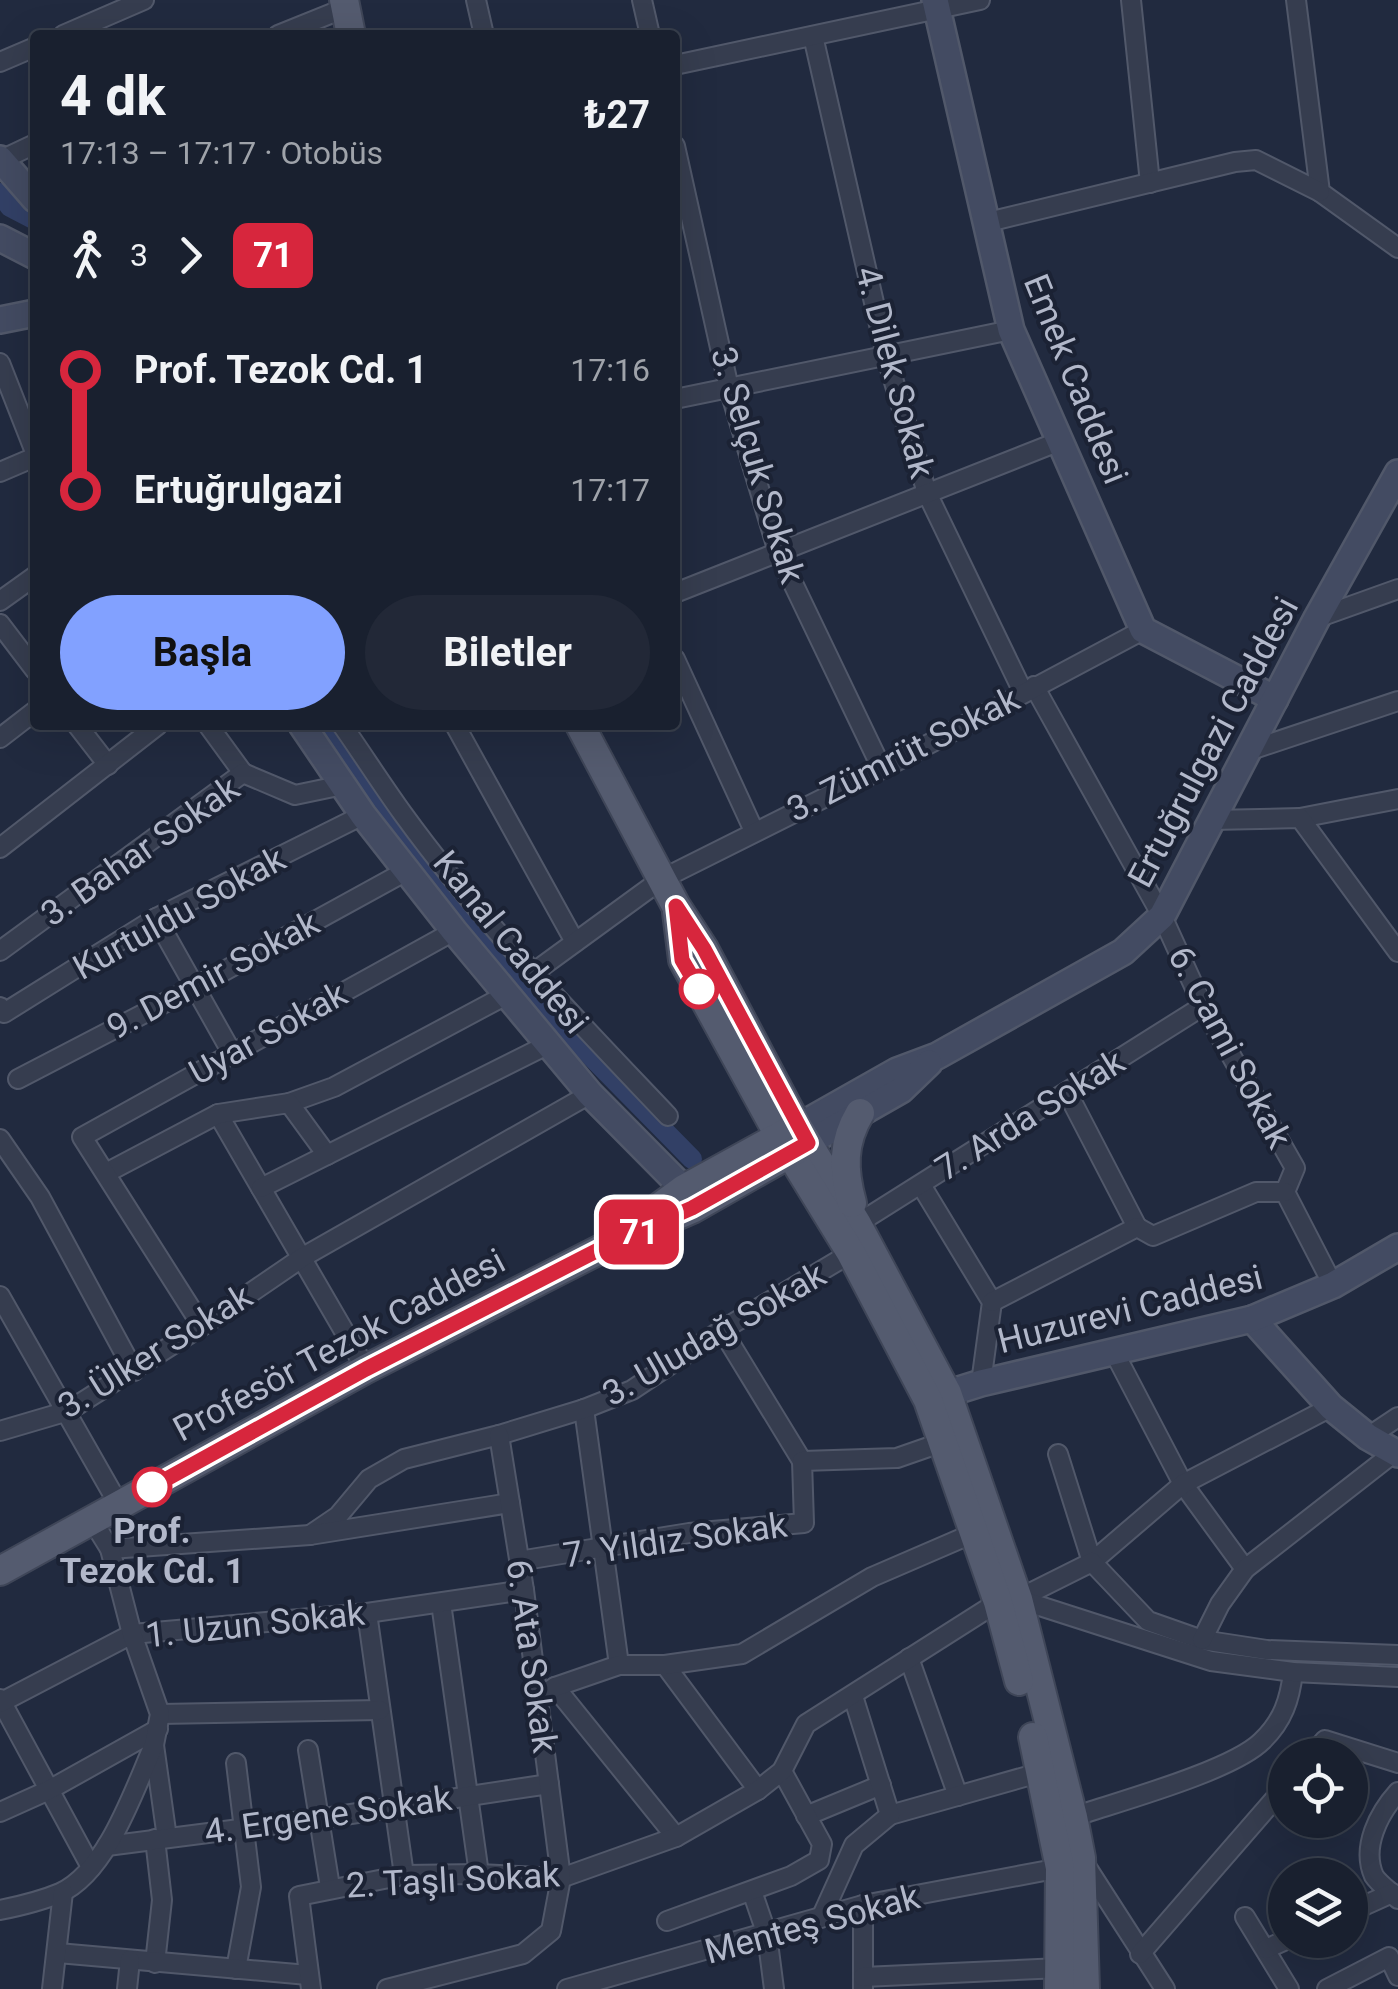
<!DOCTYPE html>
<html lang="tr">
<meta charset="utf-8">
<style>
:root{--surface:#19202f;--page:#222837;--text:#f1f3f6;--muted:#9fa3aa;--line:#373e4b;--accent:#82a1ff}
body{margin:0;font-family:Roboto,sans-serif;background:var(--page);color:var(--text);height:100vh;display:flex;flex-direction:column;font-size:38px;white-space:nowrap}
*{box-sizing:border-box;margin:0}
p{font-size:32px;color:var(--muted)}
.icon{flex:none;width:55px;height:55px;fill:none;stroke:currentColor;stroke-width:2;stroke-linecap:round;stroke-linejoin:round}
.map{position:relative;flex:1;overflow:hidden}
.panel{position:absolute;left:30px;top:30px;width:650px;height:700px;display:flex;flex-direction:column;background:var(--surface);border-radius:10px;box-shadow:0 10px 40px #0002,0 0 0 2px var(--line)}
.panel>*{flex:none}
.badge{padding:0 20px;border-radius:15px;font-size:35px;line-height:65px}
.controls{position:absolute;left:1268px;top:1738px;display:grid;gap:20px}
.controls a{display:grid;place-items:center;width:100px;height:100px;border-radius:50%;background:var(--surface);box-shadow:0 10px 40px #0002,0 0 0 2px var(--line);font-size:50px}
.map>.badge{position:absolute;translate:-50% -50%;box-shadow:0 0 0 5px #fff}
.legs{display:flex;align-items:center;gap:15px;height:110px;padding:0 30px;font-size:32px}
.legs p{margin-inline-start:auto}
.summary{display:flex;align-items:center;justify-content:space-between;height:170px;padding:0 30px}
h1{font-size:55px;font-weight:700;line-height:75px}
.cta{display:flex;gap:20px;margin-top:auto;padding:20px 30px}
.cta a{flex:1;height:115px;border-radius:60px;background:var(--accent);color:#111;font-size:40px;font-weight:700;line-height:115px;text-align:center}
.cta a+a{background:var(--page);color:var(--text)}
ul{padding:0 30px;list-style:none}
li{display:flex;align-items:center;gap:35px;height:120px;font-size:38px}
li i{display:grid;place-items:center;width:15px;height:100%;margin:0 12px;background:currentColor}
li i::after{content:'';width:25px;height:25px;margin:-12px;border:8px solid;border-radius:50%;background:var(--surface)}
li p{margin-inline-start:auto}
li:first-child i{background:linear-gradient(#0000 50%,currentColor 0)}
li:last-child i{background:linear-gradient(currentColor 50%,#0000 0)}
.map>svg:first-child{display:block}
</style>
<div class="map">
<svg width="1398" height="1989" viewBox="0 0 1398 1989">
<rect width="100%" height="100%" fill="#212a3f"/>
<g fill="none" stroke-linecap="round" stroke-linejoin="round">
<!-- canal -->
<g stroke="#324066" stroke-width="20">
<path d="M0 193 10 207 35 220"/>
<path d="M323 725 392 825 504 968 692 1159"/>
</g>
<defs>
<g id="street">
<path d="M476 0 484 35"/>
<path d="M642 0 650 35"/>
<path d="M1131 0 1150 183"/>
<path d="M1296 0 1320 192 1398 248"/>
<path d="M63 35 144 0"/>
<path d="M278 35 345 8"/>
<path d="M813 36 886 355 927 493 1023 692"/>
<path d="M0 62 35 47"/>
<path d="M675 65 980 0"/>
<path d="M675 146 729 388 778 552 882 769"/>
<path d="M1 160 35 144"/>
<path d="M984 223 1235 162 1256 160 1320 192"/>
<path d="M0 363 35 452"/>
<path d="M675 399 1011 330"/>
<path d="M0 472 35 457"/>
<path d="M675 593 1060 441"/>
<path d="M0 601 35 576"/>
<path d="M1317 618 1398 589"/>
<path d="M0 624 35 670"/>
<path d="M675 659 754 831"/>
<path d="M1034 686 1162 916 1203 1006 1295 1168 1285 1192 1333 1285"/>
<path d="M77 725 108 765"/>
<path d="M208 725 243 773"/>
<path d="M342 725C363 755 382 785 403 814 482 923 576 1019 668 1116"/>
<path d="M455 725 575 942"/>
<path d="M0 738 35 711"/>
<path d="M1248 751 1398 701"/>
<path d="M1300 818 1398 799"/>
<path d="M1211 820 1300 818 1398 952"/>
<path d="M0 848 158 725"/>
<path d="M156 918 232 1053"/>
<path d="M0 951 243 773 295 795 343 785"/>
<path d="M533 973 662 879 882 769 1143 630"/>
<path d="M0 1007 4 1013 156 918 363 815"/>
<path d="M18 1079 195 987 408 870"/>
<path d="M1067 1092 1137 1227"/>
<path d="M289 1103 334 1087 508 994"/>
<path d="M218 1114 366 1369"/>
<path d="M0 1139 40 1197 134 1371"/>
<path d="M106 1173 218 1114 289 1103 327 1155"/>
<path d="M921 1185 992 1302 981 1383"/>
<path d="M261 1188 549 1044"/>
<path d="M857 1224 1203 1006"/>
<path d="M0 1296 119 1505"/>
<path d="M992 1302 1137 1227 1153 1236 1256 1192H1285"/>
<path d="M202 1326 82 1137 454 931"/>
<path d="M722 1330 802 1461"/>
<path d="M1114 1352 1183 1484 1245 1569"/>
<path d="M584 1409 619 1665"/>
<path d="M0 1431 68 1411 202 1326 303 1257 590 1094"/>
<path d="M1368 1437 1398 1417"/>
<path d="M1058 1454 1092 1562 1183 1484 1331 1407"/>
<path d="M310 1535 338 1516 369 1479 404 1459 499 1435 584 1409 632 1390 722 1330 851 1253"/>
<path d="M110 1549 310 1535 510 1503"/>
<path d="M519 1561 689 1533 804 1523 802 1461 897 1458 943 1442"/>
<path d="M1018 1599 1092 1562 1148 1621 1202 1640 1267 1650 1398 1655"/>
<path d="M441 1603 479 1874"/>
<path d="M367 1613 404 1875"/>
<path d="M1202 1640 1220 1604 1245 1569 1395 1452"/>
<path d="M909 1658 958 1796"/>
<path d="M665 1665 758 1790"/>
<path d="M555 1687 676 1837"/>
<path d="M539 1698 555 1687 619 1665H665L742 1654 872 1577 974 1533"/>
<path d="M0 1699 91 1867"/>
<path d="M0 1703 132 1634 367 1613 524 1590"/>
<path d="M160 1714 380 1710"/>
<path d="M154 1745 167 1838"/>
<path d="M308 1750 330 1887"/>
<path d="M1312 1755 1325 1740 1398 1763"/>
<path d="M236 1763 251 1887 236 1969"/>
<path d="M1398 1792C1379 1813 1361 1847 1374 1876 1379 1884 1391 1892 1398 1899"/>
<path d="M0 1812 49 1790 158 1729"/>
<path d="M890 1815 1042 1772"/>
<path d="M806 1816 881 1785"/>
<path d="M1073 1817C1117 1802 1232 1771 1262 1741 1283 1721 1290 1699 1293 1672"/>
<path d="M155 1839 162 1900 155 1963"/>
<path d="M107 1846 318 1819 549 1784"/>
<path d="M1084 1863 1165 1989"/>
<path d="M752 1891 767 1935 774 1989"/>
<path d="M863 1905V1989"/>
<path d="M0 1910C20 1906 41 1901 60 1893 107 1872 134 1790 154 1745L160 1714 132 1634 110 1549 92 1520"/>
<path d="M1350 1912 1392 1893"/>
<path d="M1245 1917 1289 1989"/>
<path d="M821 1918 854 1845 890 1815 853 1696"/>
<path d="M667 1921 791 1876 819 1860 822 1844 782 1771"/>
<path d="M1266 1949 1286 1940"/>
<path d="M58 1953 308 1975"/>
<path d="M1140 1954 1285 1787"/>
<path d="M863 1977 1060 1968"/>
<path d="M52 1989 63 1892"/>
<path d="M127 1989 130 1960"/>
<path d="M311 1989 299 1896 404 1875 479 1874 561 1878 676 1837 758 1790 782 1771 806 1724 998 1602 1018 1599 1211 1661 1293 1672 1398 1677"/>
<path d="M387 1989 523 1954 551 1931 561 1878 524 1590 499 1435"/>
<path d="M567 1989 863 1905 1060 1868"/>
<path d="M1327 1989 1389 1957 1398 1976"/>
</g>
<g id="secondary">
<path d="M935 0 1011 330 1143 630 1275 699"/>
<path d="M0 159 35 199"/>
<path d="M0 238 35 256"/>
<path d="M0 320 35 313"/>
<path d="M302 725 363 815 454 931 590 1094 684 1189"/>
<path d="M798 1127 897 1071 937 1056 1123 952 1162 916 1317 618 1398 473"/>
<path d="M808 1143 901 1090 929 1063"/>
<path d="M1252 1319 1331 1407 1368 1437 1398 1454"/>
<path d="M930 1399 981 1383 1252 1319 1333 1285 1398 1247"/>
</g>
<g id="primary">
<path d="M344 0 351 35"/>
<path d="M580 725 676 906 704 949 798 1127 857 1224 947 1393 1018 1599 1073 1817 1081 1858 1085 1989"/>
<path d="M677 912 683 960 780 1137 851 1253 928 1400 998 1602 1019 1681"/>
<path d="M852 1203C843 1170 842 1143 860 1113"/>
<path d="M646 1217 684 1189 793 1129"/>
<path d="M0 1571 366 1369 609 1245 692 1209 803 1146"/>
<path d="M1033 1737 1060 1868 1059 1989"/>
</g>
</defs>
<!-- street casing -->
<use href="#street" stroke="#51586a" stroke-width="22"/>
<!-- secondary casing -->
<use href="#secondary" stroke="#51586a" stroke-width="30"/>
<!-- primary casing -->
<use href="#primary" stroke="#3f4658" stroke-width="32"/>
<!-- street -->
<use href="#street" stroke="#363d4f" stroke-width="18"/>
<!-- secondary -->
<use href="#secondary" stroke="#434b62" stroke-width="25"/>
<!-- primary -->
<use href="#primary" stroke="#545b6f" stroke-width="28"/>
</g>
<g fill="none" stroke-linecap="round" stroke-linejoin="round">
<defs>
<path id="line-1" d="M152 1487 366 1369 608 1245 692 1208 808 1143 704 949 676 906 682 960 699 989"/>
</defs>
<!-- line-1 casing -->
<use href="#line-1" stroke="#fff" stroke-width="22"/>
<!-- line-1 -->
<use href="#line-1" stroke="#d7263d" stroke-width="15"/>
</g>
<!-- markers -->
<g fill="#fff" stroke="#d7263d" stroke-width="5">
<circle cx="699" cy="989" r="18"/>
<circle cx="152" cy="1487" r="18"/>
</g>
<g text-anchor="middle" stroke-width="8" stroke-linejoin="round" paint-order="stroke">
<!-- street labels -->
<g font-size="35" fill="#b2b8ca" stroke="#1b2234">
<text transform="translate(895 372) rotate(75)" y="12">4. Dilek Sokak</text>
<text transform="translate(1076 379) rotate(68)" y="12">Emek Caddesi</text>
<text transform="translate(758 465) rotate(73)" y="12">3. Selçuk Sokak</text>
<text transform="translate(1213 742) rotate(-62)" y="12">Ertuğrulgazi Caddesi</text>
<text transform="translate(903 754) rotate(-27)" y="12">3. Zümrüt Sokak</text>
<text transform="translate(140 851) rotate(-35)" y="12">3. Bahar Sokak</text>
<text transform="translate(179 913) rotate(-29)" y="12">Kurtuldu Sokak</text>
<text transform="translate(511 942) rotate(51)" y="12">Kanal Caddesi</text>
<text transform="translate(213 975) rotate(-28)" y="12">9. Demir Sokak</text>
<text transform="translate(268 1033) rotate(-29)" y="12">Uyar Sokak</text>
<text transform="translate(1230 1047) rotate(62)" y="12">6. Cami Sokak</text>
<text transform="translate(1030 1115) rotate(-32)" y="12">7. Arda Sokak</text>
<text transform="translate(1130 1309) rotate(-14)" y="12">Huzurevi Caddesi</text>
<text transform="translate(714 1334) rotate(-30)" y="12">3. Uludağ Sokak</text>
<text transform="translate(339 1345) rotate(-28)" y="12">Profesör Tezok Caddesi</text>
<text transform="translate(155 1351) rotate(-32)" y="12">3. Ülker Sokak</text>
<text transform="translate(675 1540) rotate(-8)" y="12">7. Yıldız Sokak</text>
<text transform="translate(255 1624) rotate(-6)" y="12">1. Uzun Sokak</text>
<text transform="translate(532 1656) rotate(82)" y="12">6. Ata Sokak</text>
<text transform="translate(328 1815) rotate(-8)" y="12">4. Ergene Sokak</text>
<text transform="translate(453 1880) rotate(-3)" y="12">2. Taşlı Sokak</text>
<text transform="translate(812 1924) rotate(-15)" y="12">Menteş Sokak</text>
</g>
<!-- stop labels -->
<g font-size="35" font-weight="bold" fill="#b2b8ca" stroke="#1b2234">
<text x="152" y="1543">Prof.<tspan x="152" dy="40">Tezok Cd. 1</tspan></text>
</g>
</g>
</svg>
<div class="controls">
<a><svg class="icon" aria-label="locate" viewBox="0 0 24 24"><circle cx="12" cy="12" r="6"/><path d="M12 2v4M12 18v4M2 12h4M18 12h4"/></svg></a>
<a><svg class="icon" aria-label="layers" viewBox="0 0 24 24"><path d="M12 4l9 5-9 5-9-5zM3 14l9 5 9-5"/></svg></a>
</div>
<b class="badge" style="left:639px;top:1232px;background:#d7263d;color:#fff">71</b>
<section class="panel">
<div class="summary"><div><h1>4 dk</h1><p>17:13 – 17:17 · Otobüs</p></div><b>₺27</b></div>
<div class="legs"><svg class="icon" aria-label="walk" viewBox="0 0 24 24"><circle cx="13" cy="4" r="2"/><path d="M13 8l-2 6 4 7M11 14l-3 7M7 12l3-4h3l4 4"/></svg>3<svg class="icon" aria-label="forward" viewBox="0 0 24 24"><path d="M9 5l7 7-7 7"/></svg><b class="badge" style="background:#d7263d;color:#fff">71</b></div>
<ul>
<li><i style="color:#d7263d"></i><b>Prof. Tezok Cd. 1</b><p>17:16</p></li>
<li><i style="color:#d7263d"></i><b>Ertuğrulgazi</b><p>17:17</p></li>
</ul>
<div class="cta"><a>Başla</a><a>Biletler</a></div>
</section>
</div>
